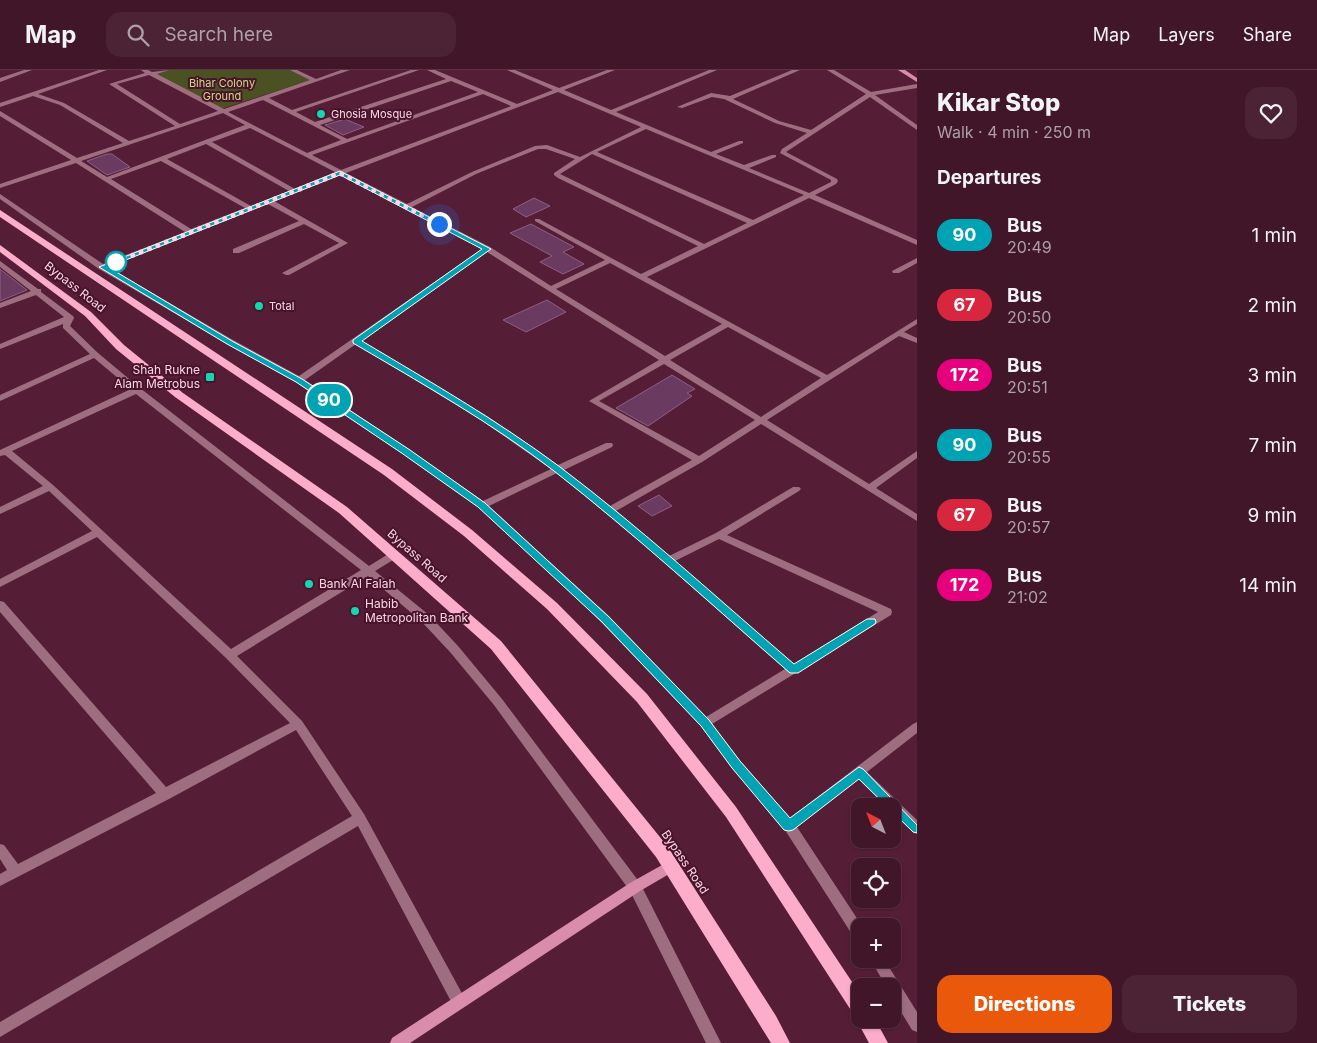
<!DOCTYPE html>
<meta charset="utf-8">
<style>
:root{--surface:#401628;--page:#4b2334;--text:#f1f3f6;--muted:#ae9fa8;--line:#593545;--accent:#ea580c}
body{margin:0;font-family:Inter,sans-serif;background:var(--page);color:var(--text);height:100vh;display:flex;flex-direction:column;font-size:19px;white-space:nowrap}
*{box-sizing:border-box;margin:0}
p{font-size:16px;color:var(--muted)}
.icon{flex:none;width:28px;height:28px;fill:none;stroke:currentColor;stroke-width:2;stroke-linecap:round;stroke-linejoin:round}
.map{position:relative;flex:1;overflow:hidden}
.drawer{display:flex;flex-direction:column;background:var(--surface);width:400px}
.drawer>*{flex:none}
.badge{padding:0 10px;border-radius:16px;font-size:18px;line-height:32px}
.needle{width:32px;rotate:318deg}
.tools{position:absolute;left:851px;top:728px;display:grid;gap:10px}
.tools a{display:grid;place-items:center;width:50px;height:50px;border-radius:10px;background:var(--surface);box-shadow:0 1px 4px #0004,0 0 0 1px var(--line);font-size:25px}
.you{position:absolute;width:25px;height:25px;margin:-12px;border:4px solid #fff;border-radius:50%;background:#1a73e8;box-shadow:0 0 0 8px #1a73e833}
.map>.badge{position:absolute;translate:-50% -50%;box-shadow:0 0 0 2px #fff}
h2{padding:0 20px;font-size:19px;line-height:45px}
.round{display:grid;place-items:center;flex:none;width:52px;height:52px;border-radius:15px;background:var(--page)}
.overview{display:flex;align-items:center;justify-content:space-between;height:85px;padding:0 20px}
h1{font-size:24px;font-weight:800;line-height:38px}
.action{display:flex;gap:10px;margin-top:auto;padding:10px 20px}
.action a{flex:1;height:58px;border-radius:15px;background:var(--accent);color:#fff;font-size:20px;font-weight:800;line-height:58px;text-align:center}
.action a+a{background:var(--page);color:var(--text)}
ul{padding:0;list-style:none}
li{display:flex;align-items:center;gap:15px;height:70px;padding:0 20px}
li div{flex:1}
li b{display:block;font-size:19px}
li em{font-style:normal}
li .badge{min-width:55px;font-weight:700;text-align:center}
header{display:flex;align-items:center;gap:30px;box-sizing:border-box;height:70px;padding:0 25px;background:var(--surface);border-bottom:1px solid var(--line)}
header strong{font-size:24px}
nav{display:flex;gap:28px;margin-inline-start:auto;font-size:18px}
.search{width:350px;height:45px;background:var(--page);display:flex;align-items:center;gap:12px;box-sizing:border-box;padding:0 18px;border-radius:15px;color:var(--muted);font-size:19px}
main{display:flex;flex:1;min-height:0}
.map>svg:first-child{display:block}
</style>
<header>
<strong>Map</strong>
<div class="search"><svg class="icon" aria-label="search" viewBox="0 0 24 24"><circle cx="10" cy="10" r="6"/><path d="M15 15l6 6"/></svg>Search here</div>
<nav><a>Map</a><a>Layers</a><a>Share</a></nav>
</header>
<main>
<div class="map">
<svg width="917" height="973" viewBox="0 0 917 973">
<rect width="100%" height="100%" fill="#551e36"/>
<!-- green -->
<path fill="#4b5123" d="M166 0H293L313 9 221 39 152 4Z"/>
<!-- building -->
<g fill="#6a3a60" stroke="#915d85">
<path d="M345 49 364 57 343 65 325 55Z"/>
<path d="M107 84H112L130 97 107 105 87 91Z"/>
<path d="M534 128 550 136 526 147 513 139Z"/>
<path d="M531 154 574 177 563 182 584 194 563 204 540 192 552 186 510 163Z"/>
<path d="M0 199 27 220 0 231Z"/>
<path d="M547 230 566 242 526 262 503 250Z"/>
<path d="M672 305 695 319 687 323 692 326 648 356 616 338Z"/>
<path d="M659 425 672 436 652 446 638 436Z"/>
</g>
<g fill="none" stroke-linecap="round" stroke-linejoin="round">
<!-- street -->
<g fill="#9e6e80" fill-rule="evenodd">
<path d="M24 0H32L0 12V8Z"/>
<path d="M99 0H107L38 24 64 33 129 71 175 56 109 14 145 3 141 0H148L152 2 169 0 157 4 224 39 310 10 290 0H297L316 9 341 0H350L269 28 292 40 411 0H419L296 42 315 52 446 9 427 0H435L517 34 553 20 507 0H515L559 18 607 0H615L564 20 611 40 709 0H717L616 42 711 82 739 71H743V73L716 84 744 95 772 85H776V87L749 98 809 123 831 112V110L780 83 782 79 807 63 775 53 724 29 712 27 682 38 677 37 711 23 730 26 792 0H800L733 29 779 51 811 60 866 24 827 0H834L871 22 917 14V18L875 25 917 55V60L870 27 786 82 837 109 838 111 836 114 815 125 917 170V175L809 128 647 207 827 305 917 249V254L904 262 917 268V273L899 266 767 350 869 414 917 381V388L876 418 917 444V451L761 354 702 392 616 441 669 486 716 463 793 417H799L801 419 799 421 727 465 891 539 892 542 891 545 712 654 740 691 790 748 913 654 917 652V663L867 702 917 750V763L913 762 892 742V736H886L858 709 797 757 862 856H860V871L855 869 785 760 732 697 701 656 601 552 508 462 479 437 404 384 296 312 227 274 99 199 0 129V124L103 194 185 162 76 93 0 118V114L71 90 0 46V41L77 88 123 73 60 35 33 26 0 37V33ZM149 5 218 41 180 54 117 14ZM451 11 478 22 347 69 320 55ZM558 22 641 57 580 87 547 75 535 76 472 102 407 134 346 103ZM483 24 511 36 341 100 312 85ZM263 30 341 70 307 83 228 42ZM223 43 245 55 107 107 81 91ZM250 58 335 102 295 119 212 72ZM646 59 804 125 753 150 597 82ZM206 74 289 121 251 136 167 89ZM538 79H546L575 89 554 103V105L558 108 698 176 641 204 539 149H535V151L605 190 551 216 490 177 412 137 476 104ZM592 84 747 153 704 174 560 104ZM161 91 245 138 191 159 111 109ZM340 105 482 179 299 306 233 270 108 197 268 134 299 151 233 179V183H239L304 154 339 173 282 203 286 205H289L348 173 274 131ZM487 182 659 290 589 331 692 390 610 436 564 400 612 377 613 375 612 373H606L558 395 487 346 361 271ZM610 193 722 254 665 286 556 219ZM728 257 821 308 761 347 670 290ZM356 274 481 350 551 399 483 431 410 380 305 310ZM664 294 755 350 699 386 599 331ZM557 403 644 475 785 599 706 647 609 546 489 436ZM719 469 878 542 794 594 675 491Z"/>
<path d="M917 188V193L899 203H893L892 201Z"/>
<path d="M0 191 38 219H41V222L73 246 74 248 70 256 98 283 140 318 369 496 390 483H398L399 485 398 487 375 501 429 545 458 576 502 629 640 813 721 973H706L630 821 494 635 450 582 421 551 368 506 237 586 302 651 364 744 464 927 466 932 464 937 459 939 454 937 358 756 0 967V952L352 746 296 660 169 729 0 816V804L7 800 0 789V774L4 775 18 794 156 723 0 542V531L4 532 166 717 290 653 226 588 97 467 0 517V509L92 461 49 421 0 444V437L43 416 5 385 0 386V380L131 319 94 288 0 331V325L90 284 63 258V254L0 279V274L64 247 36 225 0 238V233L31 221 0 197ZM136 324 361 500 231 579 53 415 12 381Z"/>
<path d="M870 889H884L917 942V962L912 960 892 927V916H886Z"/>
</g>
<!-- secondary -->
<g fill="#d98daa" fill-rule="evenodd">
<path d="M898 0H905L917 8V12Z"/>
<path d="M671 790 676 792 677 796 676 800 640 821 410 973H390L392 968 630 813Z"/>
</g>
<!-- primary -->
<g fill="#fcadca" fill-rule="evenodd">
<path d="M0 140 392 399 472 460 557 533 647 624 736 737 860 924V949H875L888 973H869L856 949 857 946 854 945 726 747 637 632 547 539 464 466 384 405 0 147Z"/>
<path d="M0 175 91 242 124 275 183 323 347 437 501 571 668 777 776 946 790 973H771L656 787 491 579 339 443 175 327 116 279 85 246 0 182Z"/>
</g>
</g>
<!-- line -->
<path fill="#00a3b4" stroke="#fff" d="M340 101 491 179 362 271C429 311 497 350 560 397 641 458 717 528 794 594L867 549H875L876 552 875 554 798 603H790C712 535 636 465 554 401 492 353 421 313 353 273V270L482 179 340 105 108 197 232 271 302 309 410 380 485 433 609 547 709 650 740 691 790 748 859 697 863 699 917 755V763L913 762 859 709 793 760 789 761 784 760 732 698 701 656 602 552 478 437 403 384 296 312 227 274 99 197Z"/>
<g fill="none" stroke-linecap="round" stroke-linejoin="round">
<!-- walk -->
<path stroke="#fbd7e3" stroke-width="5" stroke-dasharray="0 9" d="M116 192 340 103 439 154"/>
</g>
<!-- markers -->
<g fill="#15d5b3" stroke="#49132c" stroke-width="2">
<circle cx="321" cy="44" r="5"/>
<circle cx="259" cy="236" r="5"/>
<rect x="205" y="302" width="10" height="10" rx="2.5"/>
<circle cx="309" cy="514" r="5"/>
<circle cx="355" cy="541" r="5"/>
</g>
<circle fill="#fff" stroke="#00a3b4" stroke-width="2.5" cx="116" cy="192" r="10"/>
<g text-anchor="middle" stroke-width="4" stroke-linejoin="round" paint-order="stroke">
<!-- far-park labels -->
<g font-size="11" fill="#cfdc82" stroke="#49132c">
<text x="222" y="17">Bihar Colony<tspan x="222" dy="13">Ground</tspan></text>
</g>
<!-- far-poi labels -->
<g font-size="11" fill="#fbd7e3" stroke="#49132c" text-anchor="start">
<text x="331" y="48">Ghosia Mosque</text>
<text x="269" y="240">Total</text>
</g>
<!-- street labels -->
<g font-size="12" fill="#fbd7e3" stroke="#49132c">
<text transform="translate(75 217) rotate(38)" y="4">Bypass Road</text>
<text transform="translate(417 486) rotate(41)" y="4">Bypass Road</text>
<text transform="translate(685 792) rotate(56)" y="4">Bypass Road</text>
</g>
<!-- poi labels -->
<g font-size="12" fill="#fbd7e3" stroke="#49132c" text-anchor="start">
<text x="200" y="304" text-anchor="end">Shah Rukne<tspan x="200" dy="14">Alam Metrobus</tspan></text>
<text x="319" y="518">Bank Al Falah</text>
<text x="365" y="538">Habib<tspan x="365" dy="14">Metropolitan Bank</tspan></text>
</g>
</g>
</svg>
<div class="tools">
<a><svg class="needle" viewBox="-14 -14 28 28"><path d="M0-13l5 13h-10z" fill="#e53935"/><path d="M0 13l5-13h-10z" fill="#ae9fa8"/></svg></a>
<a><svg class="icon" aria-label="locate" viewBox="0 0 24 24"><circle cx="12" cy="12" r="6"/><path d="M12 2v4M12 18v4M2 12h4M18 12h4"/></svg></a>
<a>+</a>
<a>−</a>
</div>
<div class="you" style="left:439px;top:154px"></div>
<b class="badge" style="left:329px;top:330px;background:#00a3b4;color:#fff">90</b>
</div>
<section class="drawer">
<div class="overview"><div><h1>Kikar Stop</h1><p>Walk · 4 min · 250 m</p></div><a class="round"><svg class="icon" aria-label="heart" viewBox="0 0 24 24"><path d="M12 20l-8-8c-3-5 5-10 8-4 3-6 11-1 8 4z"/></svg></a></div>
<h2>Departures</h2>
<ul>
<li><span class="badge" style="background:#00a3b4;color:#fff">90</span><div><b>Bus</b><p>20:49</p></div><em>1 min</em></li>
<li><span class="badge" style="background:#d7263d;color:#fff">67</span><div><b>Bus</b><p>20:50</p></div><em>2 min</em></li>
<li><span class="badge" style="background:#e6007e;color:#fff">172</span><div><b>Bus</b><p>20:51</p></div><em>3 min</em></li>
<li><span class="badge" style="background:#00a3b4;color:#fff">90</span><div><b>Bus</b><p>20:55</p></div><em>7 min</em></li>
<li><span class="badge" style="background:#d7263d;color:#fff">67</span><div><b>Bus</b><p>20:57</p></div><em>9 min</em></li>
<li><span class="badge" style="background:#e6007e;color:#fff">172</span><div><b>Bus</b><p>21:02</p></div><em>14 min</em></li>
</ul>
<div class="action"><a>Directions</a><a>Tickets</a></div>
</section>
</main>
